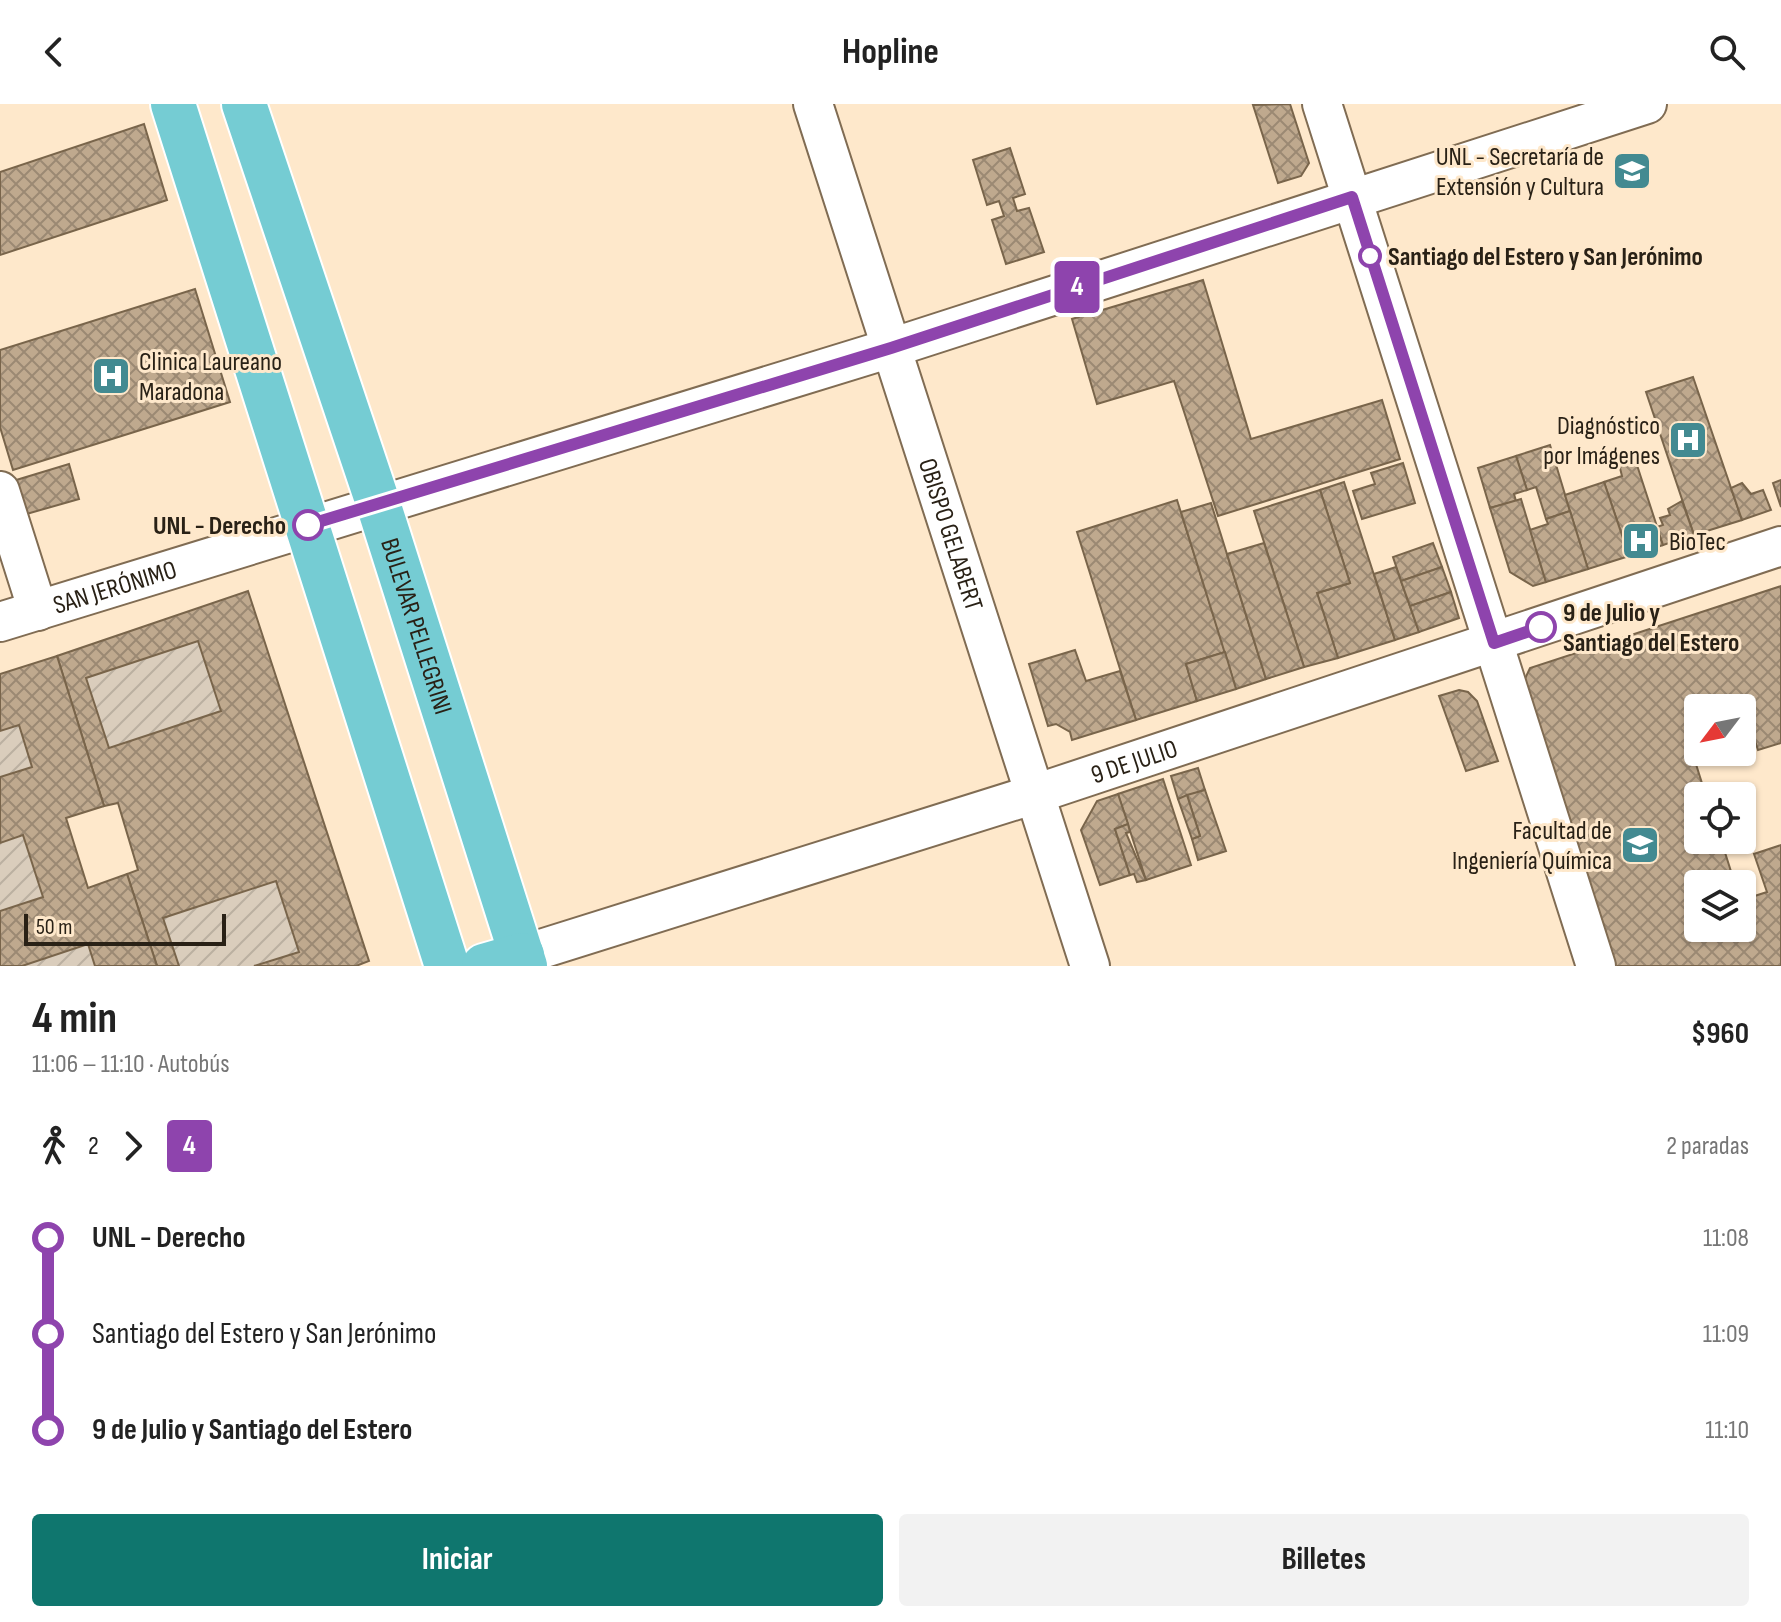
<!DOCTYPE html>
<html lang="es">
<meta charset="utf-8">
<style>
:root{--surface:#fff;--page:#f2f2f2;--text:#222;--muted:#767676;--accent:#0f766e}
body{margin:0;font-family:"Sofia Sans Condensed",sans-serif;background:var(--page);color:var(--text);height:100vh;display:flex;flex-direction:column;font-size:30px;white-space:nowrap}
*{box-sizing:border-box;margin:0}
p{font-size:26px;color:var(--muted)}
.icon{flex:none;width:44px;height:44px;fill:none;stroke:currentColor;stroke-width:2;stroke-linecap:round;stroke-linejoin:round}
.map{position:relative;height:862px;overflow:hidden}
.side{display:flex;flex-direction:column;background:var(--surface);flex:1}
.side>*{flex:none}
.badge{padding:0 16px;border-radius:6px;font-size:28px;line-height:52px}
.needle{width:52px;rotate:238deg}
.controls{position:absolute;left:1684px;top:590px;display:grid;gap:16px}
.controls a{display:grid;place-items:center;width:72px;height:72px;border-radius:8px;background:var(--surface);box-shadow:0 2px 6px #0004;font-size:40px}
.scale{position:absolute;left:24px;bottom:20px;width:202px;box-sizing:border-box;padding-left:8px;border:4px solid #292116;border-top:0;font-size:22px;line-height:28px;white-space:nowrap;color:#292116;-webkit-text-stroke:6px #fee8cb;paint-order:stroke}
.map>.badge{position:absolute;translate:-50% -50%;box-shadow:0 0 0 4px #fff}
.legs{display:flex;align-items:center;gap:12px;height:88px;padding:0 32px;font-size:26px}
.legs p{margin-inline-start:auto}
.summary{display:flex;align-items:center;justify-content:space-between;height:136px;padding:0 32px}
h1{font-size:44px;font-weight:700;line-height:60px}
.cta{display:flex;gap:16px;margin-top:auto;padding:16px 32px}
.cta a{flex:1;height:92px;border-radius:8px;background:var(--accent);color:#fff;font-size:32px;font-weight:700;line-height:92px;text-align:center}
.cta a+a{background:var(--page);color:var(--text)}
ul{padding:0 32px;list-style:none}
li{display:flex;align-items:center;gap:28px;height:96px;font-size:30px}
li i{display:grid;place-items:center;width:12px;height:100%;margin:0 10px;background:currentColor}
li i::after{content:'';width:20px;height:20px;margin:-10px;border:6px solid;border-radius:50%;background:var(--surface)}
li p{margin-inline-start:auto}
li:first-child i{background:linear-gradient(#0000 50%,currentColor 0)}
li:last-child i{background:linear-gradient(currentColor 50%,#0000 0)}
header{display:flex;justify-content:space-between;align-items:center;height:104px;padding:0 32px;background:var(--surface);font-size:36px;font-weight:700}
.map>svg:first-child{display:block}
</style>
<header><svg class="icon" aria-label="back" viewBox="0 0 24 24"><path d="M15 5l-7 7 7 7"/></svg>Hopline<svg class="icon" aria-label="search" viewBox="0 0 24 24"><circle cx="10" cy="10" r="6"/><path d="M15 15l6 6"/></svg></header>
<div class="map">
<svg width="1781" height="862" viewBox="0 0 1781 862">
<defs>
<pattern id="garden-furrows" width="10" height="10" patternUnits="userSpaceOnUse" patternTransform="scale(2)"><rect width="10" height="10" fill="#dacdbc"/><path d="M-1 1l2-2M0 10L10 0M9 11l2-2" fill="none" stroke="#bbb0a1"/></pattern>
<pattern id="building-cross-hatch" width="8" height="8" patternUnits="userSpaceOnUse" patternTransform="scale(2)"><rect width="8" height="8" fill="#bfa98e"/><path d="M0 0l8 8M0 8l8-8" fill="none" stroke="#9b8973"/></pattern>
</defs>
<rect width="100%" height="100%" fill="#fee8cb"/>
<!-- garden -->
<g fill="url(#garden-furrows)">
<path d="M198 537 221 607 109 644 86 574Z"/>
<path d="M19 621 32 663 0 673V627Z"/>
<path d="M23 732 43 793 0 807V739Z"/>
<path d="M276 777 299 848 254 862H179L163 814Z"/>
<path d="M88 840 95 862H22Z"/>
</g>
<!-- building -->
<g fill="url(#building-cross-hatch)" stroke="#79654b" stroke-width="2" fill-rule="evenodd">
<path d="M1290 0 1309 59 1301 72 1278 79 1253 1Z"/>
<path d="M144 20 167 96 0 151V68Z"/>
<path d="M1010 44 1025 90 1013 94 1017 107 1029 104 1044 148 1006 160 992 116 1004 112 999 97 987 101 973 56Z"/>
<path d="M1203 176 1251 335 1382 296 1400 355 1218 412 1174 277 1097 300 1072 215Z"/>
<path d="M195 185 230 298 13 366 0 323V246Z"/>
<path d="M1693 273 1742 416 1694 431 1646 288Z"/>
<path d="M1550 341 1570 407 1546 415 1536 383 1527 386 1516 352Z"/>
<path d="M1516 352 1527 386 1514 390 1516 397 1490 404 1478 364Z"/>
<path d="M1635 355 1663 441 1629 452 1604 378 1622 372 1619 360Z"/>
<path d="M1403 359 1415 399 1362 415 1353 387 1375 380 1371 369Z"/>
<path d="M69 360 79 395 23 411 13 377Z"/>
<path d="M1781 376V403L1773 379Z"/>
<path d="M1344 378 1395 536 1338 554 1317 489 1350 479 1320 386Z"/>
<path d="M1604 378 1629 452 1588 465 1565 391Z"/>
<path d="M1742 379 1751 390 1763 386 1771 406 1742 416 1731 384Z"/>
<path d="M1320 386 1350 479 1317 489 1338 554 1304 563 1254 407Z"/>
<path d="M1521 395 1546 478 1533 482 1510 468 1490 404Z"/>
<path d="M1177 396 1225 548 1186 560 1197 597 1136 616 1077 428Z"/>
<path d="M1682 397 1694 431 1663 441 1657 423 1663 421 1660 414 1670 411 1668 405Z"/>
<path d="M1211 399 1266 575 1236 585 1181 408Z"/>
<path d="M1570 407 1588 465 1546 478 1530 426 1548 420 1546 415Z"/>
<path d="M1264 439 1304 563 1266 575 1227 450Z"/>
<path d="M1433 439 1442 463 1401 477 1393 453Z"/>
<path d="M1396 463 1419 528 1395 536 1374 470Z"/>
<path d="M1442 463 1451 488 1410 502 1401 477Z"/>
<path d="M1781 482V639L1758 646 1749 618 1742 621V604H1698V635L1689 638 1706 692H1698V736H1721L1735 780H1698V824H1742V796L1767 788 1754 750 1781 741V862H1604L1517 592 1530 564Z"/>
<path d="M248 487 369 857 356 862H254L299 848 276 777 163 814 179 862H157L127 770 138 766 118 699 104 702 57 552ZM198 537 221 607 109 644 86 574Z"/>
<path d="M1451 488 1459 514 1419 528 1410 502Z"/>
<path d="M1075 546 1086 577 1120 567 1136 616 1072 636 1070 628 1056 620 1048 622 1029 560Z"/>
<path d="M1225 548 1236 585 1197 597 1186 560Z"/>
<path d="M57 552 104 702 66 714 88 784 127 770 157 862H95L88 840 22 862H0V807L43 793 23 731 0 739V673L32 663 19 621 0 627V570Z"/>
<path d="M1459 586 1468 588 1477 597 1498 657 1466 667 1439 592Z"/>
<path d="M1198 664 1205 686 1178 695 1171 672Z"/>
<path d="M1163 675 1191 761 1146 776 1118 690Z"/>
<path d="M1205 686 1226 747 1198 756 1192 735 1200 732 1187 691Z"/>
<path d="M1118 690 1128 720 1115 725 1130 771 1100 781 1081 726 1097 697Z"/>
<path d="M1187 691 1200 732 1192 735 1178 695Z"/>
<path d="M1128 720 1130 728 1126 729 1146 776 1137 778 1134 770 1130 771 1115 725Z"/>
</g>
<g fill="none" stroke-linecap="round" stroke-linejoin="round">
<defs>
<g id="minor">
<path id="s1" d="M813 0 1090 862"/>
<path d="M1322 0 1596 862"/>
<path d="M0 387 38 507"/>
<path id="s2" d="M0 518 891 244 1647 0"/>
<path id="s3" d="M522 851 1035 690 1781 442"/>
</g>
<g id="major">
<path d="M173 0 447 862"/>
<path id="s4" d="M244 0 378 399 525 862"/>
<path d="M484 862 522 851"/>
</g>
</defs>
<!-- minor casing -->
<use href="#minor" stroke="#806c53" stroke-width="42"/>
<!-- major casing -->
<use href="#major" stroke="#fff" stroke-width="48"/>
<!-- minor -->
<use href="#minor" stroke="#fff" stroke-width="38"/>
<!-- major -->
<use href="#major" stroke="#75ccd3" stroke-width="44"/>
</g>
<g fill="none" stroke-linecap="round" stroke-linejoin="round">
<defs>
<path id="line-1" d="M308 421 891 244 1352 93 1494 539 1541 523"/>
</defs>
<!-- line-1 casing -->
<use href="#line-1" stroke="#fff" stroke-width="18"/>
<!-- line-1 -->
<use href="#line-1" stroke="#8e44ad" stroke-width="12"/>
</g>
<!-- icons -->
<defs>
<symbol id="university-square" viewBox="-11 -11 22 22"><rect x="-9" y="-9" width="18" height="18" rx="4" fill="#438a91" stroke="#fee8cb"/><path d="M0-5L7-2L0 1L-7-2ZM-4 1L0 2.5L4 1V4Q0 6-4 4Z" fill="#fff"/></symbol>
<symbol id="hospital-square" viewBox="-11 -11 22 22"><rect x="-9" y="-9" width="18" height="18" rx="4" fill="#438a91" stroke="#fee8cb"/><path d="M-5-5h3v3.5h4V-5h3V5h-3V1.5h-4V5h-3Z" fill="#fff"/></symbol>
</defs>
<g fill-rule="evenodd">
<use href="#university-square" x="1610" y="45" width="44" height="44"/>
<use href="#hospital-square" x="89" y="250" width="44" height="44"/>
<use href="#hospital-square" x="1666" y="314" width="44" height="44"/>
<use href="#hospital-square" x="1619" y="415" width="44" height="44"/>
<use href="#university-square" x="1618" y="719" width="44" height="44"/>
</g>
<!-- markers -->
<g fill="#fff" stroke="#8e44ad" stroke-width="4">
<circle cx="1370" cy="152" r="10"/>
<circle cx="308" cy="421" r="14"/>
<circle cx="1541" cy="523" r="14"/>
</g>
<g text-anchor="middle" stroke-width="6" stroke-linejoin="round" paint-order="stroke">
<!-- poi labels -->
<g font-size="26" fill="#292116" stroke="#fee8cb" text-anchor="end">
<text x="1604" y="61">UNL - Secretaría de<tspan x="1604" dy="30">Extensión y Cultura</tspan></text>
<text x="139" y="266" text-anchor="start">Clinica Laureano<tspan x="139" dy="30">Maradona</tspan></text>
<text x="1660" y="330">Diagnóstico<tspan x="1660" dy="30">por Imágenes</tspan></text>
<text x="1669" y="446" text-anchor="start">BioTec</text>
<text x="1612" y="735">Facultad de<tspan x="1612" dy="30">Ingeniería Química</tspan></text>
</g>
<!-- stop labels -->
<g font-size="26" font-weight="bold" fill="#292116" stroke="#fee8cb" text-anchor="start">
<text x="1388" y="161">Santiago del Estero y San Jerónimo</text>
<text x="286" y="430" text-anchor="end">UNL - Derecho</text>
<text x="1563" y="517">9 de Julio y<tspan x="1563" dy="30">Santiago del Estero</tspan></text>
</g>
<!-- street labels -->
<g font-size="26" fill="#292116" stroke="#fee8cb">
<text dy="9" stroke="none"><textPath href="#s1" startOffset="452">OBISPO GELABERT</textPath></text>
<text dy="9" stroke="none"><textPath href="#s2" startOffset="120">SAN JERÓNIMO</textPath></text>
<text dy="9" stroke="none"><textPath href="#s4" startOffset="550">BULEVAR PELLEGRINI</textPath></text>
<text dy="9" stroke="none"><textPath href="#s3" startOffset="642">9 DE JULIO</textPath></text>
</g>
</g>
</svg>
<div class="controls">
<a><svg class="needle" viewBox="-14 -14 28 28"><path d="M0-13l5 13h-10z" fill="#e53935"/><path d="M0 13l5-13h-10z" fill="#767676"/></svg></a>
<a><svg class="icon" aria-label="locate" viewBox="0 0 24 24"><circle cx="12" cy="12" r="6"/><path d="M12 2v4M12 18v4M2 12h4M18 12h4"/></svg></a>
<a><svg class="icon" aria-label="layers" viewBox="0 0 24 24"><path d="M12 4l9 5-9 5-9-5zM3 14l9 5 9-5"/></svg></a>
</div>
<div class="scale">50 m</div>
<b class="badge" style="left:1077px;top:183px;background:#8e44ad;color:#fff">4</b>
</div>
<section class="side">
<div class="summary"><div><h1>4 min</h1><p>11:06 – 11:10 · Autobús</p></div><b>$960</b></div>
<div class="legs"><svg class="icon" aria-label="walk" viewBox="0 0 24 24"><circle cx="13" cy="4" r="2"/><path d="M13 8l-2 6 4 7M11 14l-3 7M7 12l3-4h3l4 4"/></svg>2<svg class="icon" aria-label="forward" viewBox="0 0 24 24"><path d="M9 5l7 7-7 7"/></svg><b class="badge" style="background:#8e44ad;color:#fff">4</b><p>2 paradas</p></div>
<ul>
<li><i style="color:#8e44ad"></i><b>UNL - Derecho</b><p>11:08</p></li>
<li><i style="color:#8e44ad"></i><span>Santiago del Estero y San Jerónimo</span><p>11:09</p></li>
<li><i style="color:#8e44ad"></i><b>9 de Julio y Santiago del Estero</b><p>11:10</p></li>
</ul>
<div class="cta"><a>Iniciar</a><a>Billetes</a></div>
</section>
